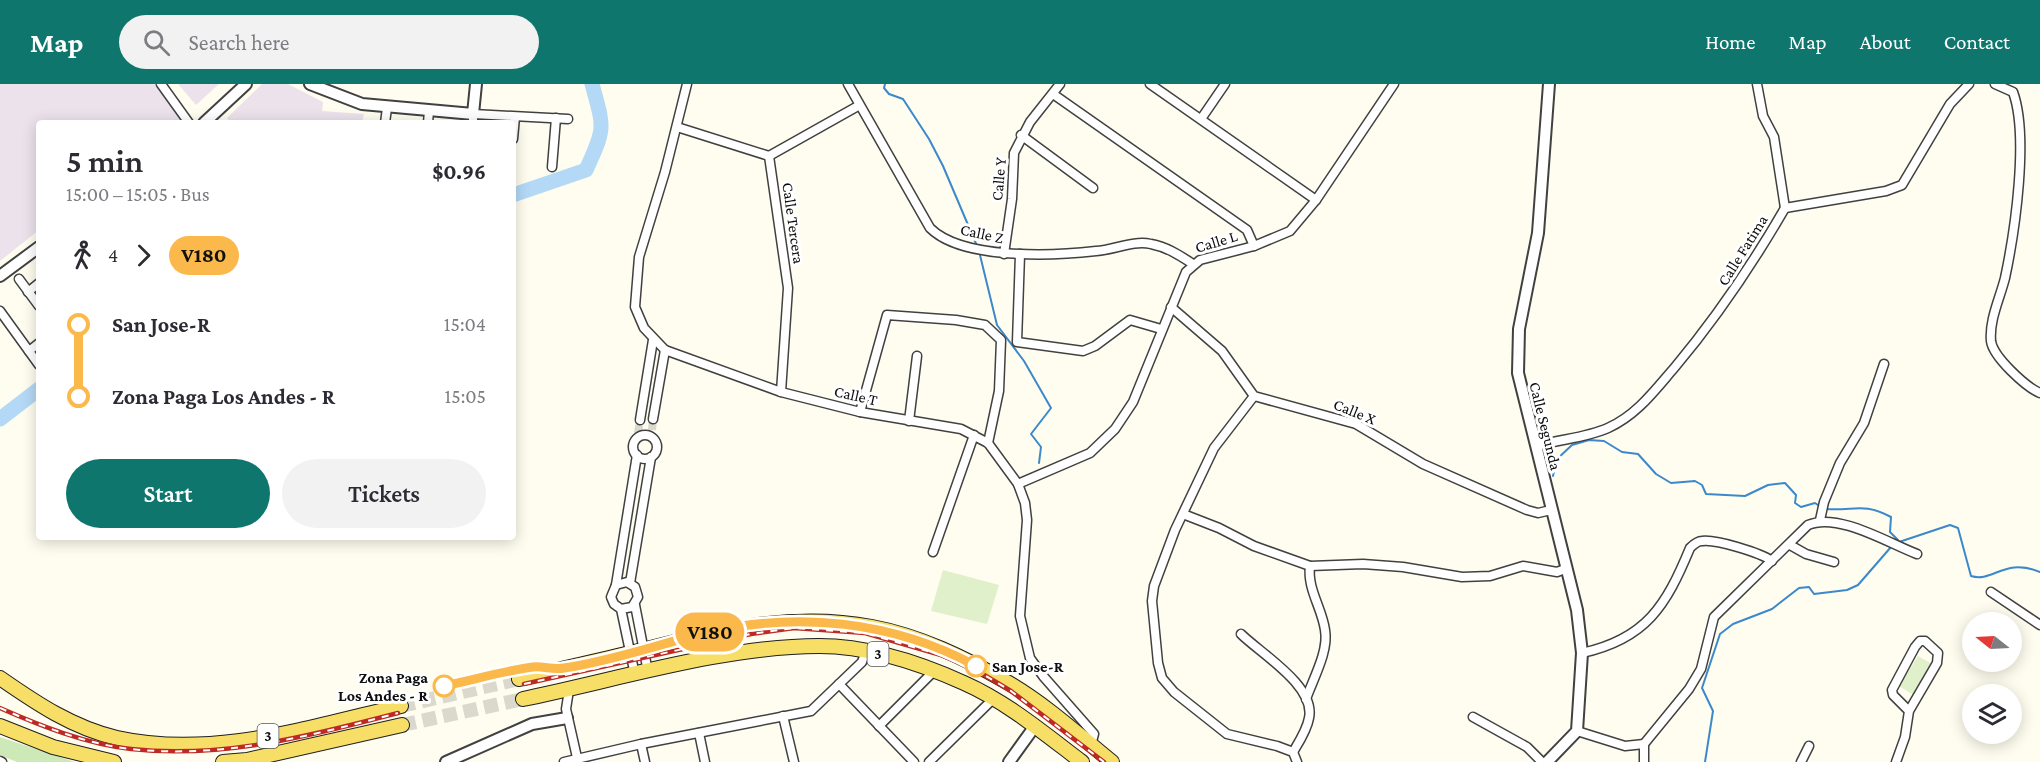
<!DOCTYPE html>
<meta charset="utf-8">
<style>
:root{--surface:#fff;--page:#f2f2f3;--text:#2b2b33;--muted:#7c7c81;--accent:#0f766e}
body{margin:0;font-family:"Crimson Pro",serif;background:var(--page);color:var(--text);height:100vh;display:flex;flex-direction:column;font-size:22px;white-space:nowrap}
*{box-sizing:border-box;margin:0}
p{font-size:20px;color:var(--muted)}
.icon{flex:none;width:33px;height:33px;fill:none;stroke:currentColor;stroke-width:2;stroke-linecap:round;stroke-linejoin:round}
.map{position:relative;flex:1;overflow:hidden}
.panel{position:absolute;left:36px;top:36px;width:480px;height:420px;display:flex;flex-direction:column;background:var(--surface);border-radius:6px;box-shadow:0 3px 15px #0003}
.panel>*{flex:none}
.badge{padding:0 12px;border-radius:20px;font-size:21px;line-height:39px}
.needle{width:39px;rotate:288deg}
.controls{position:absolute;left:1962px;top:528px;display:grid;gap:12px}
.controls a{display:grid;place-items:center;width:60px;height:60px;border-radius:50%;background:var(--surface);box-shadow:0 3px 15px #0003;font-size:30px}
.map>.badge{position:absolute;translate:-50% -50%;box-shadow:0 0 0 3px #fff}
.legs{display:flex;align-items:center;gap:9px;height:66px;padding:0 30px;font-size:20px}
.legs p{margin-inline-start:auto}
.head{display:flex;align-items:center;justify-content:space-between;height:102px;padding:0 30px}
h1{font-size:33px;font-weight:600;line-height:45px}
.primary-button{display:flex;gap:12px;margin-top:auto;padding:12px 30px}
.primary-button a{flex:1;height:69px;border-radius:36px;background:var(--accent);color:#fff;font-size:24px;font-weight:600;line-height:69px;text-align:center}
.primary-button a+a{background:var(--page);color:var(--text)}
ul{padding:0 30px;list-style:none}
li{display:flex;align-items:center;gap:21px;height:72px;font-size:22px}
li i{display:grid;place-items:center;width:9px;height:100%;margin:0 8px;background:currentColor}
li i::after{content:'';width:15px;height:15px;margin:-8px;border:4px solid;border-radius:50%;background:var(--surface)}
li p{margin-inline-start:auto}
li:first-child i{background:linear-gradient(#0000 50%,currentColor 0)}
li:last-child i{background:linear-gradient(currentColor 50%,#0000 0)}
header{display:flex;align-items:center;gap:36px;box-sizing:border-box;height:84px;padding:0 30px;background:var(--accent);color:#fff}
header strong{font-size:28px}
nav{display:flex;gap:33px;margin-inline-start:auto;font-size:21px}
.search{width:420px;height:54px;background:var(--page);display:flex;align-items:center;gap:15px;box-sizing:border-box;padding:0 21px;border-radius:33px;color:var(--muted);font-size:22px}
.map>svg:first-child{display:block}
</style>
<header>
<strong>Map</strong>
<div class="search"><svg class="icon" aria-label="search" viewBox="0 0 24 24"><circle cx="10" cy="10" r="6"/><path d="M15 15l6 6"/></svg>Search here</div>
<nav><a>Home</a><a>Map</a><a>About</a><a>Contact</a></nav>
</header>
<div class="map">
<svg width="2040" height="678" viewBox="0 0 2040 678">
<rect width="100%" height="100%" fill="#fffdef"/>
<!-- industrial -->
<g fill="#ece2ec">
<path d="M0 0H155L184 39H39V146L0 177Z"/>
<path d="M178 0H219L196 21Z"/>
<path d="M262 0H288L323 18 322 27 364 30 362 39H231L227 34Z"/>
</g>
<!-- green -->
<path fill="#cee9b8" d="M0 653 75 678H17L0 671Z"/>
<!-- pitch -->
<g fill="#e0f0ca">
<path d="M943 486 999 501 987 540 931 527Z"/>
<path d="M1918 572 1934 581 1915 612 1899 602Z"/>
</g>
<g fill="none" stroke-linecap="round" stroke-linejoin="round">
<!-- stream -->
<g stroke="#3b89cc" stroke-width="2">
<path d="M885 0 884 4 889 10 903 15 929 55 943 82 977 162"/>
<path d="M979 167 997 241 1024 277 1051 324 1031 350 1041 363 1039 379"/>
<path d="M1553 392 1556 376 1572 361 1589 356 1604 357 1622 368 1638 370 1656 390 1671 399 1695 397 1702 401 1706 410 1745 412 1768 401 1785 399 1796 411 1795 419 1801 423 1815 419 1821 423"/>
<path d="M1826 425C1855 427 1863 418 1891 433L1890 448 1898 456"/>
<path d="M1896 459 1950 441 1958 444 1971 492C1993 499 2004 473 2040 488"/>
<path d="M1705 678 1713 627 1702 604 1720 550 1733 540 1772 525 1799 504 1809 503 1814 510 1847 506 1858 501 1891 463"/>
</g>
<!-- river -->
<g stroke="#b4d9f6" stroke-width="15">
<path d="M513 111 586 86C606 43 604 44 592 0"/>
<path d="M0 335 39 305"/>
</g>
<!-- minor-tunnel -->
<g stroke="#dbd9cd" stroke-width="8" stroke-dasharray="8 4" stroke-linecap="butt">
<path d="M652 346 653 335"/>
<path d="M638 349 640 336"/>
</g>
<!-- primary-tunnel -->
<g stroke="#dbd9cd" stroke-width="14" stroke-dasharray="14 7" stroke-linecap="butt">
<path d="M401 622 519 595"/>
<path d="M402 641 523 615"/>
</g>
<defs>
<g id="minor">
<path d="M161 0 189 39"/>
<path d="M687 0 665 88 639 173 635 223 644 244 665 266 781 308 860 328 961 345 988 359 1018 400 1025 419 1027 436 1020 532 1030 574 1043 592 1094 650 1091 661"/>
<path d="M848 0 930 144C962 176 1053 172 1096 167 1114 166 1133 156 1151 160 1167 163 1179 171 1193 180"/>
<path d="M1150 0 1316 116"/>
<path d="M1757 0 1763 32 1774 53 1785 124"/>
<path d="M1995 0 2013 8C2029 52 2015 147 2005 194 2000 214 1989 236 1991 257 1993 273 2026 303 2040 309"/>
<path d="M1053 10 1247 146 1254 162"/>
<path d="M1201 35 1225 0"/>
<path d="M385 39 387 24"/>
<path d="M428 39 429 27"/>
<path d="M473 39V30L568 35"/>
<path d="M677 43 769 72"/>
<path d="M1021 51 1093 104"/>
<path d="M513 55 515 33"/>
<path d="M769 72 788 204 781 308"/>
<path d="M769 72 858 22"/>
<path d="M552 83 556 34"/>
<path d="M1785 124 1886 107 1902 101 1950 20 1969 0"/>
<path d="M1004 170 1012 115 1014 69 1030 38 1060 0"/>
<path d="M1020 170 1017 258 1083 267 1095 262 1130 236 1161 245"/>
<path d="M19 195 39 222"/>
<path d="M28 208 39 199"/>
<path d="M1171 223 1222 267 1254 312 1356 340 1423 380 1527 426 1538 429 1551 426"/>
<path d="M0 227 39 281"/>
<path d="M29 267 39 259"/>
<path d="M1254 312 1214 364 1175 446 1154 502 1152 517 1158 579 1162 594 1174 608 1227 650 1277 662 1293 668 1297 678"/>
<path d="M860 328 887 231 956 236 985 241 1001 256 999 307 988 359"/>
<path d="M653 335 665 266"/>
<path d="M640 336 653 256"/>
<path d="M909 337 917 272"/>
<circle cx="645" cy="363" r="12"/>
<path d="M1537 362C1560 355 1586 354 1608 344 1637 331 1655 306 1675 283 1717 233 1752 181 1785 124"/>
<path d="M1018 400 1090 369 1115 345 1133 318 1186 188 1200 176 1254 162 1290 147 1316 116 1394 0"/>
<path d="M1183 430 1219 444 1254 462 1310 482 1363 480 1403 483 1462 493 1490 492 1523 482 1557 488 1565 485"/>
<path d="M1820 436 1824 418 1840 379 1864 339 1884 280"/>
<path d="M1790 461 1806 470 1834 478"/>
<path d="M933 468 974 351"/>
<path d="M630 499 651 373"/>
<path d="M616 501 637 371"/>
<path d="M1991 508 2040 541"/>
<path d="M635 521 648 588"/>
<path d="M621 525 632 523 638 513 635 503 627 498 616 501 611 513 614 520 621 525 635 591"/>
<path d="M1241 550C1260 569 1316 602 1309 634 1307 646 1299 658 1293 668"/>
<path d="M1582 569C1646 555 1666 522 1690 464 1693 461 1698 457 1702 457 1716 455 1761 469 1772 477"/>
<path d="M839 600 914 678"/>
<path d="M569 606 566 625 578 678"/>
<path d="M1306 615C1313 595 1329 567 1325 546 1322 524 1307 505 1310 482"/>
<path d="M783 632 794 678"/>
<path d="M1473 633 1527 663 1542 678"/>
<path d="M879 642 934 587"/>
<path d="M1577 647 1625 662 1644 660"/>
<path d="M699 649 705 678"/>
<path d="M641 660 645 678"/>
<path d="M0 677 2 678"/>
<path d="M564 678 641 660 811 627 862 578 866 567"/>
<path d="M929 678 993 615"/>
<path d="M1644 678V660L1689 605 1701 585 1714 533 1808 441C1838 428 1888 459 1917 470"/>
<path d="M1801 678 1809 662"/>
<path d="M1896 678 1905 653 1909 627 1937 579 1938 569 1925 557H1920L1915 563 1892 606 1893 611 1909 627"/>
</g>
<g id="tertiary">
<path d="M310 0 362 20 473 30 476 0"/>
<path d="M204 39 246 0"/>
<path d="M0 192 39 163"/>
<path d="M446 678 532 640 567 634"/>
<path d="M1009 678 1035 642"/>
<path d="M1547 678 1577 647 1582 569 1577 526 1518 289 1519 245 1538 149 1549 0"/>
</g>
<g id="primary">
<path d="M0 594C36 619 73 644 117 654 213 675 309 643 401 622"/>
<path d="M519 595C560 585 602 576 643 566 720 546 792 528 872 543 920 552 965 574 1007 598 1045 620 1079 651 1112 678"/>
<path d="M523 615C616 596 725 562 819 562 869 562 920 579 964 599 1007 618 1045 650 1082 678"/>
<path d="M0 642 53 663 114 678"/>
<path d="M223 678 247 676 402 641"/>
</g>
</defs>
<!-- minor casing -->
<use href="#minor" stroke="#414141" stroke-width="11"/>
<!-- tertiary casing -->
<use href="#tertiary" stroke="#414141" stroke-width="14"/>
<!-- primary casing -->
<use href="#primary" stroke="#1f1f1f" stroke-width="16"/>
<!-- minor -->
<use href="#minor" stroke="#fff" stroke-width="8"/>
<!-- tertiary -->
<use href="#tertiary" stroke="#fff" stroke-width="10"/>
<!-- primary -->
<use href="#primary" stroke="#f7de66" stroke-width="14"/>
<defs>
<g id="rail">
<path d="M524 600 751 550 794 544 865 549 941 571 976 586 1011 607 1104 678"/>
<path d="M0 624C41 642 86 660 131 665 222 675 310 652 398 629"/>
</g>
</defs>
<!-- rail casing -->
<use href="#rail" stroke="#bd2a26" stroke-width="4.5"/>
<!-- rail -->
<use href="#rail" stroke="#fff" stroke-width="2" stroke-dasharray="7" stroke-linecap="butt"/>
</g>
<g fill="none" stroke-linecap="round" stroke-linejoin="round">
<defs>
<path id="line-1" d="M444 602C473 596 503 587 533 583 543 582 554 586 564 584 612 577 659 560 706 549 798 527 893 537 976 582"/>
</defs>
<!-- line-1 casing -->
<use href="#line-1" stroke="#fff" stroke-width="14"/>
<!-- line-1 -->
<use href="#line-1" stroke="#fcb94b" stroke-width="9"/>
</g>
<!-- markers -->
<g fill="#fff" stroke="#fcb94b" stroke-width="3">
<circle cx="976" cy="582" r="10"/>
<circle cx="444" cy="602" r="10"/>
</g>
<g text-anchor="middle" stroke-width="6" stroke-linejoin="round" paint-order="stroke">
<!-- shield labels -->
<g fill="#fff" stroke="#565656" stroke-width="1.5">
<rect x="867.5" y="558" width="21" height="24" rx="4.5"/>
<rect x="257.5" y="640" width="21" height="24" rx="4.5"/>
</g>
<g font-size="15" font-weight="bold" fill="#0e0e0e">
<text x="878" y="575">3</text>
<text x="268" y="657">3</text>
</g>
<!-- street labels -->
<g font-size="16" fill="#0e0e0e" stroke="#fff">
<text transform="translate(998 95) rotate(-85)" y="6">Calle Y</text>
<text transform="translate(794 139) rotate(82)" y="6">Calle Tercera</text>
<text transform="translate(982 149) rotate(12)" y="6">Calle Z</text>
<text transform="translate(1216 157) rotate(-17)" y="6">Calle L</text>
<text transform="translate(1742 166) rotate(-58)" y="6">Calle Fatima</text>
<text transform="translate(856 311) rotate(13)" y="6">Calle T</text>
<text transform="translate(1355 327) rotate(22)" y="6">Calle X</text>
<text transform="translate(1546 342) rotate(76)" y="6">Calle Segunda</text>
</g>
<!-- stop labels -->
<g font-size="16" font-weight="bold" fill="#0e0e0e" stroke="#fff" text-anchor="start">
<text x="992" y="588">San Jose-R</text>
<text x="428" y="599" text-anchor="end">Zona Paga<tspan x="428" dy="18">Los Andes - R</tspan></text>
</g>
</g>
</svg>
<div class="controls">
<a><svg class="needle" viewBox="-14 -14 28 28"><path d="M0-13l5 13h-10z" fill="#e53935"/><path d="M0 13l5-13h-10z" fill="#7c7c81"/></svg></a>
<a><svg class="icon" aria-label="layers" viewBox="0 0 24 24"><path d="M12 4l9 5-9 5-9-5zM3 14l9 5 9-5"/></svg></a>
</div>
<b class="badge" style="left:710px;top:548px;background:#fcb94b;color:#111">V180</b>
<section class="panel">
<div class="head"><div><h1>5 min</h1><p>15:00 – 15:05 · Bus</p></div><b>$0.96</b></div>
<div class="legs"><svg class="icon" aria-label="walk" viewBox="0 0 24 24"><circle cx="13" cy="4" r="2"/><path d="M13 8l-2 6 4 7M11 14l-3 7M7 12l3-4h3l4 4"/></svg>4<svg class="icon" aria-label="forward" viewBox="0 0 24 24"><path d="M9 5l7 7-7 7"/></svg><b class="badge" style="background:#fcb94b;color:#111">V180</b></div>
<ul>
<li><i style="color:#fcb94b"></i><b>San Jose-R</b><p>15:04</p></li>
<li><i style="color:#fcb94b"></i><b>Zona Paga Los Andes - R</b><p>15:05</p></li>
</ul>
<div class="primary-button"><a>Start</a><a>Tickets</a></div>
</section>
</div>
